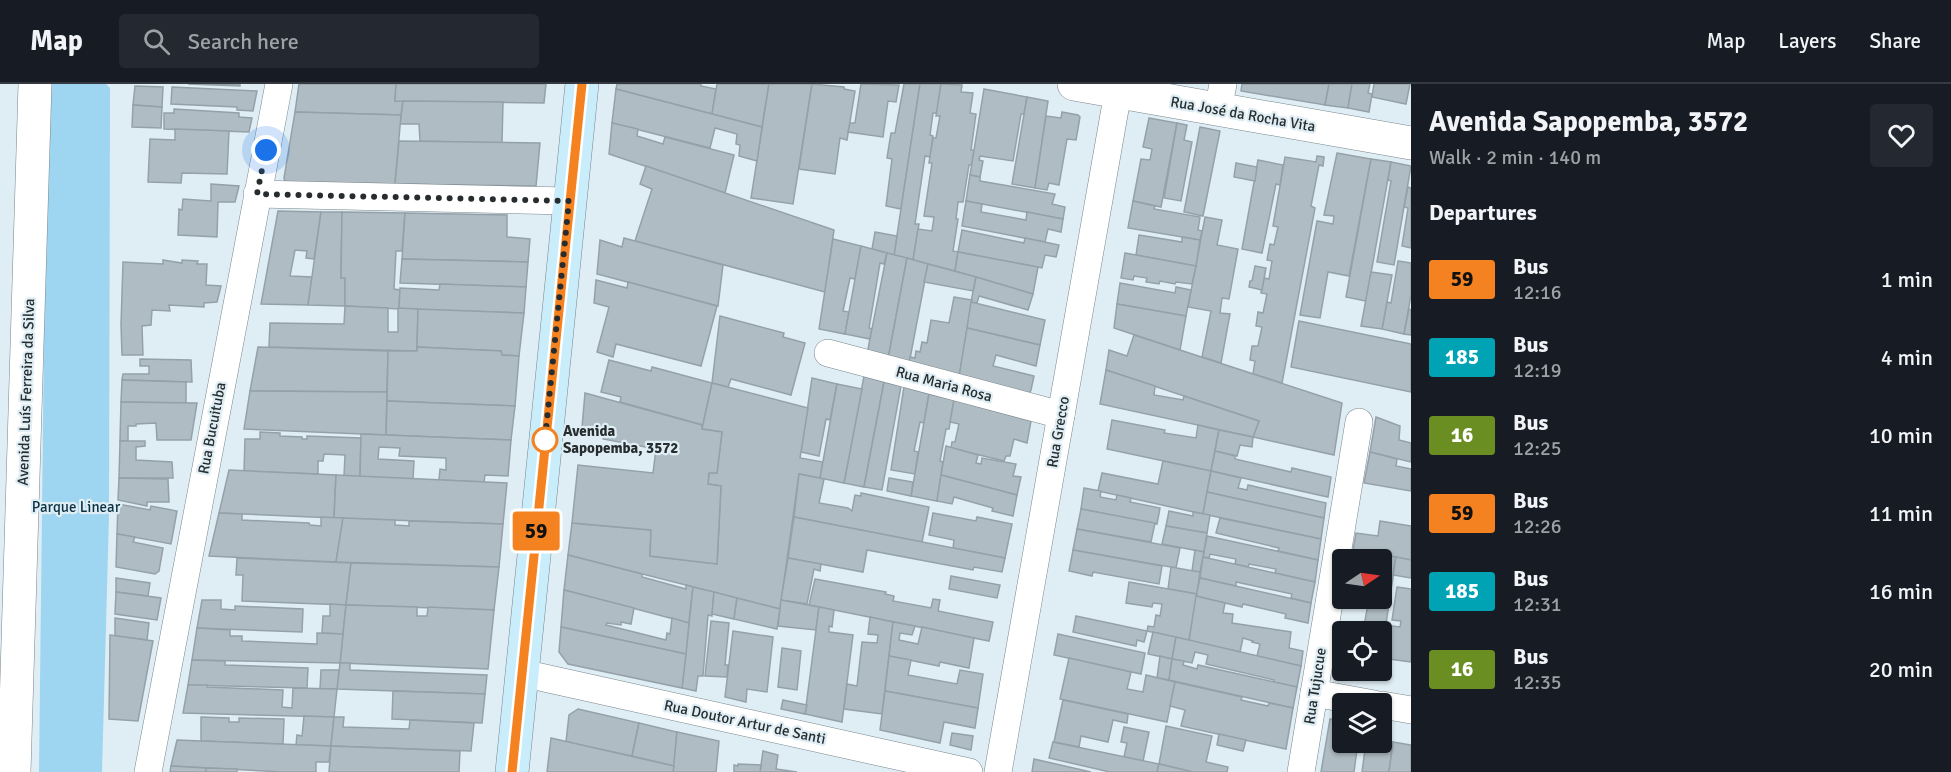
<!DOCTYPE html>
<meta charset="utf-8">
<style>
:root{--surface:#171b24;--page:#242831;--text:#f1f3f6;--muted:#9ea1a6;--line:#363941}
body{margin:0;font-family:Signika,sans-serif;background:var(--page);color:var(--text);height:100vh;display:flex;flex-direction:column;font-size:22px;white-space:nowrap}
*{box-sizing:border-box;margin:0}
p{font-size:20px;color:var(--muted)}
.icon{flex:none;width:33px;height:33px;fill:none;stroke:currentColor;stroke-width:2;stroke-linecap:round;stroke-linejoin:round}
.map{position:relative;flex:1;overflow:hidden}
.sheet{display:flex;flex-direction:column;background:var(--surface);width:540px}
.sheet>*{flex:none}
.badge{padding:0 12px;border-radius:4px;font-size:21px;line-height:39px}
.needle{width:39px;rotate:77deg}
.fabs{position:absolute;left:1332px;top:465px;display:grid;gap:12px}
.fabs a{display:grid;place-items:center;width:60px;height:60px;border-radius:6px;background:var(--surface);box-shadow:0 2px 4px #0004;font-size:30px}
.you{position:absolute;width:30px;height:30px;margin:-15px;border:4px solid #fff;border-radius:50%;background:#1a73e8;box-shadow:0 0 0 9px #1a73e833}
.map>.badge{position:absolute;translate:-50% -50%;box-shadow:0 0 0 3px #fff}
h2{padding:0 18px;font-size:22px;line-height:54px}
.round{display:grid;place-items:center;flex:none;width:63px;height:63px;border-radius:6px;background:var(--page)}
.headline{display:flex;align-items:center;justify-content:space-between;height:102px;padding:0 18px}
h1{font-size:28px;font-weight:700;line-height:45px}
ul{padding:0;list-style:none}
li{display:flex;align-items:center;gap:18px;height:78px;padding:0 18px}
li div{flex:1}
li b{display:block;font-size:22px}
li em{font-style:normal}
li .badge{min-width:66px;font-weight:700;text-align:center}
header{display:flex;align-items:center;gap:36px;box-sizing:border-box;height:84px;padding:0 30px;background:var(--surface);border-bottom:2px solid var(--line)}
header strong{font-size:28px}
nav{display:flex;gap:33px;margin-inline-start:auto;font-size:21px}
.search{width:420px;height:54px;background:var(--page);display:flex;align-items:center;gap:15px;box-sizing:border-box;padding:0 21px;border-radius:6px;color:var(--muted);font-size:22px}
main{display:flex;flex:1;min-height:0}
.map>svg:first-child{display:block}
</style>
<header>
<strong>Map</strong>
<div class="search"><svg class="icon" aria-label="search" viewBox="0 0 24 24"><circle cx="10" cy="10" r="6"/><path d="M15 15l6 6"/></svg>Search here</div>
<nav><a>Map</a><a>Layers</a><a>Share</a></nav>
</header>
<main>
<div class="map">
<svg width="1411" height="688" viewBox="0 0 1411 688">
<rect width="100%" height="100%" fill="#dfedf4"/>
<!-- green -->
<path fill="#9ed5f0" d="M47 0H106L110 4 109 431 102 688H39Z"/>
<!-- building -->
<g fill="#afbcc3" stroke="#95a1a8" stroke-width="1.5">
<path d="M188 0H240V2Z"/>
<path d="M299 0H396L395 17H403L401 31 295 28Z"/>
<path d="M396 0H546L544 19 395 17Z"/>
<path d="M617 0H701V2L716 5 712 30 616 5Z"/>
<path d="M717 0H769L762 43 712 30Z"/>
<path d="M769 0H812L793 120 751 114Z"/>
<path d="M812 0 844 3V5L855 7 847 56 840 54 835 90 799 85Z"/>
<path d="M861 0 899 1 896 18 888 17 883 53 848 48 850 39H855Z"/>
<path d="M904 0H920L901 125 886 122 892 75 887 74 891 49H895Z"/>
<path d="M920 0H941L937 29H933L930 51 933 52 930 73 925 72 915 140H919L913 176 894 171Z"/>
<path d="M941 0 962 1 961 8 973 9 970 29 976 30 971 66H974L972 81H969L963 118H958L956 135H958L953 167 958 168 955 187 913 176 918 145 932 147 934 133 924 132 932 79H929L933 54H936L940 32H936Z"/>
<path d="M1242 0H1329L1325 21 1241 7Z"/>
<path d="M1329 0H1352L1348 24 1325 21Z"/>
<path d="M1352 0H1370L1368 9 1372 10 1369 28 1348 24Z"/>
<path d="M1374 0H1410L1406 20 1372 13Z"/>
<path d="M135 2 163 3 162 23 133 21Z"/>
<path d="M172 3 257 7 253 27 237 26V23L171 20Z"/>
<path d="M616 5 762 43 757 77 739 72 740 61 736 60 737 50 715 44 710 64 612 39Z"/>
<path d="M984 5 1027 13 1024 30H1021L1013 77 980 72 979 76 983 77 980 93 970 91Z"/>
<path d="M1027 13 1048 17 1035 104 1012 100Z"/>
<path d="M403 17 503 18 502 59 420 57 419 40H400Z"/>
<path d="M133 21 162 23 161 44 132 43Z"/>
<path d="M174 25 239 29V33L252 34 249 48 164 45V29H174Z"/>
<path d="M295 28 401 31 395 100 285 98 284 94Z"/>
<path d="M1062 28 1078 31 1080 33 1076 56 1067 55 1059 101 1049 99 1047 106 1035 104 1046 32 1061 34Z"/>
<path d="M1149 34 1177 39 1161 123 1133 117 1141 75 1150 76 1152 65 1143 63Z"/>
<path d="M612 39 638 45 637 52 663 60 665 53 734 71 725 109 609 70Z"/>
<path d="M1177 39 1187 41 1184 56 1192 58 1181 117 1164 114Z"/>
<path d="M1200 43 1220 47 1203 132 1184 128Z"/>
<path d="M175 45 229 47 227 90 182 89 181 99 148 98 150 55 175 56Z"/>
<path d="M399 57 540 59 536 102 395 100Z"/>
<path d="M1337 69 1371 75 1349 192 1328 188 1320 234 1300 231 1317 137 1333 140 1334 132 1324 131Z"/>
<path d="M1317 72 1324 73 1323 82 1319 81 1311 122 1315 124 1282 299 1253 290 1255 277 1250 276 1252 262H1258L1262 243 1256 242 1258 228 1263 229 1267 210 1261 209 1264 194 1269 195 1272 177 1267 176 1270 160 1274 161 1278 143 1273 142 1285 73 1316 78Z"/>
<path d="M1371 75 1391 78 1366 217 1346 213Z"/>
<path d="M1258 76 1283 81 1280 101 1276 100 1262 169 1242 165Z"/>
<path d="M1391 78 1411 82 1394 181 1377 178 1391 97 1388 96Z"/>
<path d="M1236 79 1257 83 1255 97 1234 93Z"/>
<path d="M646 82 834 146 825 208 635 157 652 105 640 100Z"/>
<path d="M970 91 980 93V97L1055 110 1052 120 1065 123 1063 135 966 117Z"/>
<path d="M211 100 239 102 235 118H218L217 153 178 151 179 125 182 126 183 115 211 117Z"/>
<path d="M1408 103 1411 104V164L1402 162 1408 124 1404 123Z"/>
<path d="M966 117 982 120 981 128 1026 136 1027 128 1063 135 1061 148 1048 145 1045 158 962 142Z"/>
<path d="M1133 117 1155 122 1154 125 1200 133 1198 146 1202 147 1200 156 1128 144Z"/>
<path d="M278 127 321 128 314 175 306 174 307 167 295 166 290 192 312 193 308 221 261 220Z"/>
<path d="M321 128H342L341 194H345V222L308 221Z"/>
<path d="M342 128 405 129 402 167H396L394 205 400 206 399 225 345 222V194H341Z"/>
<path d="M405 129 507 131V153L530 155 528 178 402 175Z"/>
<path d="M1205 133 1222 136 1217 161 1238 165 1229 215 1222 214 1220 229 1230 230 1221 279 1202 273 1211 227 1188 223Z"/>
<path d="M962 146 1024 159 1025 154 1059 161 1056 173 1045 171 1042 184 958 168Z"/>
<path d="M875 148 897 152 894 171 872 165Z"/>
<path d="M1139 151 1182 158V153L1200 156 1196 182 1136 171Z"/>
<path d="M624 154 723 181 718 222 597 190 600 156 622 163Z"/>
<path d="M833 155 861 162 855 195 850 194 843 227 849 228 845 250 819 245Z"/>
<path d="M861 162 887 169 884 180 880 179 869 244 872 245 870 255 845 250Z"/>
<path d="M958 168 1038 183 1033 210 955 187Z"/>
<path d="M887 169 907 174 888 275 867 270Z"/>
<path d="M1125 169 1196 182 1192 200 1176 198 1175 200 1160 197 1159 200 1146 198 1147 194 1134 192 1133 196 1121 194Z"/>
<path d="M907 174 928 180 909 280 888 275Z"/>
<path d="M402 175 528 178 526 203 400 199Z"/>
<path d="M163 176 182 179V176L198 177 197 180H207L206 201 221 202 217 218 204 219V223L169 221 170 227 152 226 151 241 142 242 143 271H122L121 241 123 178 163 180Z"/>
<path d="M1398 177 1411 179V211L1404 250 1382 245 1387 218 1391 219Z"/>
<path d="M928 180 976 193 973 207 924 198Z"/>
<path d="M1255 182 1266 184 1262 206 1249 203 1250 197H1252Z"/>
<path d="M1371 188 1392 191 1382 245 1361 242Z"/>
<path d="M976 193 1033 210 1028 226 979 212 977 219 971 218Z"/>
<path d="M596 196 627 204 628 198 717 222 701 282 616 260 613 273 597 268 609 223 594 219Z"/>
<path d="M1120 199 1175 209 1176 203 1191 206 1186 232 1117 220Z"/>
<path d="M440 200 526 203 524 229 399 225 400 204 439 206Z"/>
<path d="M954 213 972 216 959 293 909 280 910 273 915 274 916 267 920 268 922 258 927 259 931 236 949 239Z"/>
<path d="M971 218 1045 236 1040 261 967 244Z"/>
<path d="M1117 220 1186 232 1180 266 1114 244Z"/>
<path d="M345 222 388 224V248H398V224L418 225 417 267 269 263 270 239 344 240Z"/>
<path d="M418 225 524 229 519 272 502 271 501 267 417 263Z"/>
<path d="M1409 225 1411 226V251L1404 250Z"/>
<path d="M720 232 784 249 783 253 805 259 791 311 731 295 728 303 712 299Z"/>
<path d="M1299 237 1411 260V308L1291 283Z"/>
<path d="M967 244 1040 261 1036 282 996 271 993 282 1034 292 1031 306 1029 310 959 293Z"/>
<path d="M1134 251 1342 319 1334 371 1253 353 1259 337 1106 286 1109 266 1127 272Z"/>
<path d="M258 263 388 267 387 308 250 307Z"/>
<path d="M417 263 501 267 502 271 519 272 515 322 387 317 388 267H417Z"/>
<path d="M140 275 191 276 192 298 122 296 123 290H149V282H140Z"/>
<path d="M609 276 651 287 652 283 712 299 703 341 620 318 621 313 601 308Z"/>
<path d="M1106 286 1155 302 1154 311 1183 316 1184 312 1259 337 1253 353 1100 320Z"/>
<path d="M864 292 884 298 864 403 844 399Z"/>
<path d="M812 294 837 300 830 336 826 335 819 372 801 368Z"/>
<path d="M122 296 186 298V319L121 318Z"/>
<path d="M884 298 901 302 882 406 864 403Z"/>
<path d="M712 299 808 324 800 374 823 378 820 394 799 390 780 525 568 471 572 439 651 446 650 472 717 480 721 402 708 400 709 389H717L722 348 702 345Z"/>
<path d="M837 300 862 305 844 399 820 394Z"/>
<path d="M904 303 929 310 924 339 920 338 914 367 918 368 915 390 891 386Z"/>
<path d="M250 307 387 308 386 351 244 345Z"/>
<path d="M585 309 702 341V345L722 348 717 389H709L708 400 721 402 717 480 650 472 651 446 572 439 578 381 653 389 656 365 603 355V349L582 344Z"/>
<path d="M929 310 954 316 949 345H946L940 377 943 378 937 417 911 412Z"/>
<path d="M954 316 1031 337 1027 359 1014 355 1010 372H1006L1004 377 951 364 952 358H955L959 340 950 338Z"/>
<path d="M387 317 515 322 511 356 386 351Z"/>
<path d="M121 318 197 319 191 356H157L156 339 136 340V342H128V357H120Z"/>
<path d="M1376 333 1400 342 1399 356 1411 359V378L1370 368Z"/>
<path d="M1112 336 1165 346 1164 349 1196 354 1198 341 1219 346 1211 387 1107 365Z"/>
<path d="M1219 346 1253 353 1252 363 1240 361 1237 372 1215 367Z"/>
<path d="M260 348 280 349V352L302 353V355H307V352L361 354 360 393 344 392 345 371 324 370 323 377H318V390L244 387 245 355H260Z"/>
<path d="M361 350 511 356 508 392 485 391 484 398 439 396 440 385 446 386V374L399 372 400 364 379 363 378 375 414 377 413 395 360 393Z"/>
<path d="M120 357H145V362L136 363V376L172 378 173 394H119Z"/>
<path d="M946 362 978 371 976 379 981 380 982 374 1016 380 1013 392 1021 393 1017 411 941 391Z"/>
<path d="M1215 367 1235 372V375L1291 388 1292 384 1331 393 1328 413 1211 387Z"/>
<path d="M1370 368 1397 375 1396 382 1411 385V407L1364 399Z"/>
<path d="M1163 377 1211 387 1203 430 1098 407 1102 389 1158 400Z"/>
<path d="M229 386 336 391 334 434 219 429Z"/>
<path d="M1211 387 1241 394 1238 404 1247 406 1248 401 1326 419 1324 434 1207 408Z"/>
<path d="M799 390 824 395 819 419 848 424 852 427 855 411 861 412V409L929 423 922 458 794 433Z"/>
<path d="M336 391 507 399 503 440 334 434Z"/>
<path d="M941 391 1017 411 1013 432 992 427 993 424 954 413 952 420 937 417Z"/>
<path d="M119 394 168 395 169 418H147V422L118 416Z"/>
<path d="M889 394 913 398 911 412 887 407Z"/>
<path d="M1084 404 1101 407 1100 413 1116 416 1117 411 1131 414 1130 418 1160 424 1157 440 1081 425Z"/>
<path d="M1207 408 1324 434 1321 455 1203 430Z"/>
<path d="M118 420 150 426 151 422 177 427 171 460 117 450Z"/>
<path d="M1081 425 1155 439 1151 458 1077 445Z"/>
<path d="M1169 427 1193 432V428L1210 431 1207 449 1166 442Z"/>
<path d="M219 429 242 430V436L309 439 310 441 321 442V433L343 434 336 478 209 472Z"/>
<path d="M933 429 976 437 977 433 1012 440 1005 474 953 464 954 456 929 451Z"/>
<path d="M794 433 1005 474 1002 488 974 483 973 486 867 466 863 488 788 474Z"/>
<path d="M343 434 395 436V441L409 442V437L503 440 499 483 336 478Z"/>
<path d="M1220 434 1321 455 1318 476 1278 467 1279 464 1216 449Z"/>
<path d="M1380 437 1411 442V476L1353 466 1356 449 1378 452Z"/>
<path d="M1166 442 1207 449 1204 468 1162 460Z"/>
<path d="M1077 445 1180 464 1176 484 1073 466Z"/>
<path d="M117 450 135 453 133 458 163 464 159 487 155 490 116 483Z"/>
<path d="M1207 452 1318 476 1315 498 1275 489 1276 485 1249 480 1248 483 1235 480 1236 475 1210 470 1209 474 1203 473Z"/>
<path d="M1073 466 1162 482 1159 500 1093 488 1092 492 1069 487Z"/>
<path d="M1195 466 1204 468 1200 488 1192 487Z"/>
<path d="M1374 470 1396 473 1382 567V548H1363L1369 514H1382V476H1374Z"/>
<path d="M568 471 642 490V493L686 505V501L693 503 689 539 564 506Z"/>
<path d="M1203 473 1315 498 1311 519 1291 514 1292 510 1236 498V502L1200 494Z"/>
<path d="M1396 473 1411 476V494L1393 491Z"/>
<path d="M237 474 351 479 346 521 242 517 243 491H236Z"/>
<path d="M788 474 821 480 820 487 814 485 807 520 781 516Z"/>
<path d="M351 479 499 483 494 526 346 521Z"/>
<path d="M1171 483 1200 488 1197 510 1168 505Z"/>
<path d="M951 492 1000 501 997 514 949 505Z"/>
<path d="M116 494 150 499 148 512 116 508Z"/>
<path d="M1200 494 1311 519 1308 539 1285 534 1286 530 1243 520 1242 523 1196 512Z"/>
<path d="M815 495 886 508 885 510 894 512 893 517 931 524 933 515 940 516 938 527 993 538 989 557 809 521Z"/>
<path d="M1129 498 1197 510 1189 557 1147 547 1148 542 1154 543 1156 531 1160 532 1162 520 1153 519 1152 523 1126 519Z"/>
<path d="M693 503 714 508 712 532 708 531 703 592H698L696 607 682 604Z"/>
<path d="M1397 503 1411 505V578L1382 574 1385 541 1400 543 1401 537 1392 536Z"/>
<path d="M564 506 634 524 631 540 621 538V541L607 539 606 541 666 556 667 549 670 550 672 534 689 539 686 570 561 543Z"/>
<path d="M116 508 161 514 157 536 115 530Z"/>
<path d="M714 508 737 514 734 535 712 530Z"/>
<path d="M1196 512 1225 519 1223 529 1233 530 1232 539 1291 548 1289 564 1303 567 1301 582 1257 572 1260 560 1252 558 1253 557 1243 554 1240 568 1189 557Z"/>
<path d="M737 514 780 525 777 545 734 535Z"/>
<path d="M202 516H221V525L235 526V522L303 525 302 548 197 544Z"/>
<path d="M781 516 819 523 816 546 778 542Z"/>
<path d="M330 520 346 521 343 550 322 549 323 532H330Z"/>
<path d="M346 521 417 523V532H427L428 523 494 526 488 585 340 579Z"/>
<path d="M819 523 834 526 832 543 829 542V548L853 551 842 638 805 630Z"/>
<path d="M1076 532 1147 547 1144 558 1137 556 1136 562 1073 548Z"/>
<path d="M870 533 893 538 882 630 844 625 847 600 857 602 862 558 877 559 878 551 868 550Z"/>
<path d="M115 534 149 539 147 556 115 552Z"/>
<path d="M711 537 729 539 725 581H728L727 593 705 592Z"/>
<path d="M893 538 915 542 912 551 900 549 899 556 918 560 922 543 974 554 969 584 940 578 939 582 889 572Z"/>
<path d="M561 543 686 570 682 604 568 580 559 568Z"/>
<path d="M197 544 230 546V552H242V557L317 560V549L343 550 340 579 192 576Z"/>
<path d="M733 547 773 553 767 608 747 605 746 618 725 613Z"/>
<path d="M1153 548 1176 553 1172 575 1148 570Z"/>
<path d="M1058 550 1145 569 1141 590 1054 571Z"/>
<path d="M110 551 153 557 138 637 109 635Z"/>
<path d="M1176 553 1301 582 1297 603 1273 598 1274 596 1206 580 1208 571 1195 568 1192 579 1172 575Z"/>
<path d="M782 564 801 567 797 606 778 603Z"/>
<path d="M889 572 911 576 908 591 957 600 960 586 983 590 978 624 885 607Z"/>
<path d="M1160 572 1172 575 1169 596 1157 594Z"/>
<path d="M1069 574 1131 588 1127 605 1143 608 1146 591 1175 598 1167 638 1060 615Z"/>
<path d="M1172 575 1184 577 1183 581 1197 585 1198 581 1297 603 1293 624 1169 596Z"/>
<path d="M192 576 225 577V581L308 584 307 604 188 601Z"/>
<path d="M340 579H350V586L487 591 485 610 337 605Z"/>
<path d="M321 586H339L337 605H320Z"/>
<path d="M1175 598 1242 613 1241 616 1268 622 1269 619 1293 624 1286 665 1181 642 1185 626 1170 622Z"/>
<path d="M188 601H207V603L283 606 282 623 292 624 293 604 337 605 334 633 183 629Z"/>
<path d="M393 607 485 610 482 639 392 635Z"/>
<path d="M885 607 978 624 975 644 944 638 940 659 880 646Z"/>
<path d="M783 616 807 621 805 630 781 625Z"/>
<path d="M1063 616 1128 630 1127 639 1113 636 1108 658 1081 652 1079 663 1054 658Z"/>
<path d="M578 625 639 639 632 672 566 658 569 631Z"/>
<path d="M304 632 334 633 331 662 296 661 297 651 302 652Z"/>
<path d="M201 633 229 634V638H239V634L284 635 283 660 201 657Z"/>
<path d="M334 633H344L343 643 409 645 410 636 474 639 471 667 331 662Z"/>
<path d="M1330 635 1342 637V658H1358L1354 688H1321Z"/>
<path d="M639 639 677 648 674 682 632 672Z"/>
<path d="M1166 642 1212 652 1206 678 1228 683 1227 688H1193L1159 680Z"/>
<path d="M1124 643 1149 648 1143 677 1124 673 1127 659 1121 658Z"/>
<path d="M677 648 719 657 716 688H673Z"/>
<path d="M952 649 973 652 971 666 950 661Z"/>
<path d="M1219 650 1246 656 1243 667 1217 661Z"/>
<path d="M551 654 674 682 673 688H547Z"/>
<path d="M177 656 201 657 331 662 329 678H316V688H282L171 682Z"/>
<path d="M1382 656 1393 658 1389 688H1362L1366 658H1382Z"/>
<path d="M1053 658 1159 680 1157 688H1110L1049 674Z"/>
<path d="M1393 658 1411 661V688H1389Z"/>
<path d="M331 662 460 667 459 688H329Z"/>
<path d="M763 667 778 671 776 685 797 688H760Z"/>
<path d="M1034 675 1091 688H1032Z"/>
<path d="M738 680 761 681 760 688H734V681L738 682Z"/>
<path d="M1159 680 1193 688H1157Z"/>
<path d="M171 682 206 684V688H170Z"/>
<path d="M206 684 237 685V688H206Z"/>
</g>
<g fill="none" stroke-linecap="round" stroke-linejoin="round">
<defs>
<g id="minor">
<path d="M1218 26 1223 0"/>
<path d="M257 110 569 117"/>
<path d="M828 269 1061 331"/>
<path d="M522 589 969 688"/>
<path d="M1314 609 1374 620"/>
<path d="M1382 621 1411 626"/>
<path d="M148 688 279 0"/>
<path d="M998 688 1118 8"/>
<path d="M1301 688 1359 338"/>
</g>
<g id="tertiary">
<path d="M1074 0 1411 59"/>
<path d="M14 688 35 0"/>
</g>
<path id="secondary" d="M512 688 582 0"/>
</defs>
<!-- minor casing -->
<use href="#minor" stroke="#79868c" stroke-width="28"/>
<!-- tertiary casing -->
<use href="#tertiary" stroke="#79868c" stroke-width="34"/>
<!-- secondary casing -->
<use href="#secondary" stroke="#79868c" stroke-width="34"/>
<!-- minor -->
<use href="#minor" stroke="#fff" stroke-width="27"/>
<!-- tertiary -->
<use href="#tertiary" stroke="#fff" stroke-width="33"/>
<!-- secondary -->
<use href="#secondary" stroke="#caedfc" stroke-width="33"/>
</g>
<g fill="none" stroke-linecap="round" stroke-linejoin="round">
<defs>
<path id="line" d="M512 688 582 0"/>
</defs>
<!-- line casing -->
<use href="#line" stroke="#fff" stroke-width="14"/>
<!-- line -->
<use href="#line" stroke="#f58220" stroke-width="9"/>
<!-- walk -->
<path stroke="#272d2f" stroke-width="6" stroke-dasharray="0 10.8" d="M266 66 257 110 569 117 545 356"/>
</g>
<!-- markers -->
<circle fill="#fff" stroke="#f58220" stroke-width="3" cx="545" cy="356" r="12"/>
<g text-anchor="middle" stroke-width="4.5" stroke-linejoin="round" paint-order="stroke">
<!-- street labels -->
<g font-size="15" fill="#272d2f" stroke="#dfedf4">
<text transform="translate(1243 30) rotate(10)" y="5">Rua José da Rocha Vita</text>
<text transform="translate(944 300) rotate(15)" y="5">Rua Maria Rosa</text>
<text transform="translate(26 308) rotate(-88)" y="5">Avenida Luís Ferreira da Silva</text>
<text transform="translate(212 344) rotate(-79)" y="5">Rua Bucuituba</text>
<text transform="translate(1058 348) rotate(-80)" y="5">Rua Grecco</text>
<text transform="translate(1315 602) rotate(-81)" y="5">Rua Tujucue</text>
<text transform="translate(745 638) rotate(12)" y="5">Rua Doutor Artur de Santi</text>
</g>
<!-- stop labels -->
<g font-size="15" font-weight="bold" fill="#272d2f" stroke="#dfedf4" text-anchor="start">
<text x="563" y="352">Avenida<tspan x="563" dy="17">Sapopemba, 3572</tspan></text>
</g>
<!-- park labels -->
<g font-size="15" fill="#093142" stroke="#dfedf4">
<text x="76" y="428">Parque Linear</text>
</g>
</g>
</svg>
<div class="fabs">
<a><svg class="needle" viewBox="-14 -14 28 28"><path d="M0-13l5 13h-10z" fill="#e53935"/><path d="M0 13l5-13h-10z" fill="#9ea1a6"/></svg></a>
<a><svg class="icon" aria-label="locate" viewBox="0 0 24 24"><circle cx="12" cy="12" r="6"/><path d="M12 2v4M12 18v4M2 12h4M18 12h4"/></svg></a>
<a><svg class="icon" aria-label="layers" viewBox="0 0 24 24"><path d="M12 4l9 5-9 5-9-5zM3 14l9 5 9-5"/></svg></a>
</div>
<div class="you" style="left:266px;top:66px"></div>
<b class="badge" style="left:536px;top:447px;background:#f58220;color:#111">59</b>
</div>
<section class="sheet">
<div class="headline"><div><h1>Avenida Sapopemba, 3572</h1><p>Walk · 2 min · 140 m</p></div><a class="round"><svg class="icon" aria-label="heart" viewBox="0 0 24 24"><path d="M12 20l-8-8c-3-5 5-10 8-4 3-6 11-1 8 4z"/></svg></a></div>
<h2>Departures</h2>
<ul>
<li><span class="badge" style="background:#f58220;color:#111">59</span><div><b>Bus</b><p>12:16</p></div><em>1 min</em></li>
<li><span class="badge" style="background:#00a3b4;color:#fff">185</span><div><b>Bus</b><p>12:19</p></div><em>4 min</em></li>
<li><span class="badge" style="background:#6b8e23;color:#fff">16</span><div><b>Bus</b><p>12:25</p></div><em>10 min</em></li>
<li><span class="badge" style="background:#f58220;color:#111">59</span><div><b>Bus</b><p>12:26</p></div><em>11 min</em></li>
<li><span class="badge" style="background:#00a3b4;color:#fff">185</span><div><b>Bus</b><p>12:31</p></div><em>16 min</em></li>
<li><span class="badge" style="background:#6b8e23;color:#fff">16</span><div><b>Bus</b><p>12:35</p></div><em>20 min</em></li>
</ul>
</section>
</main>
